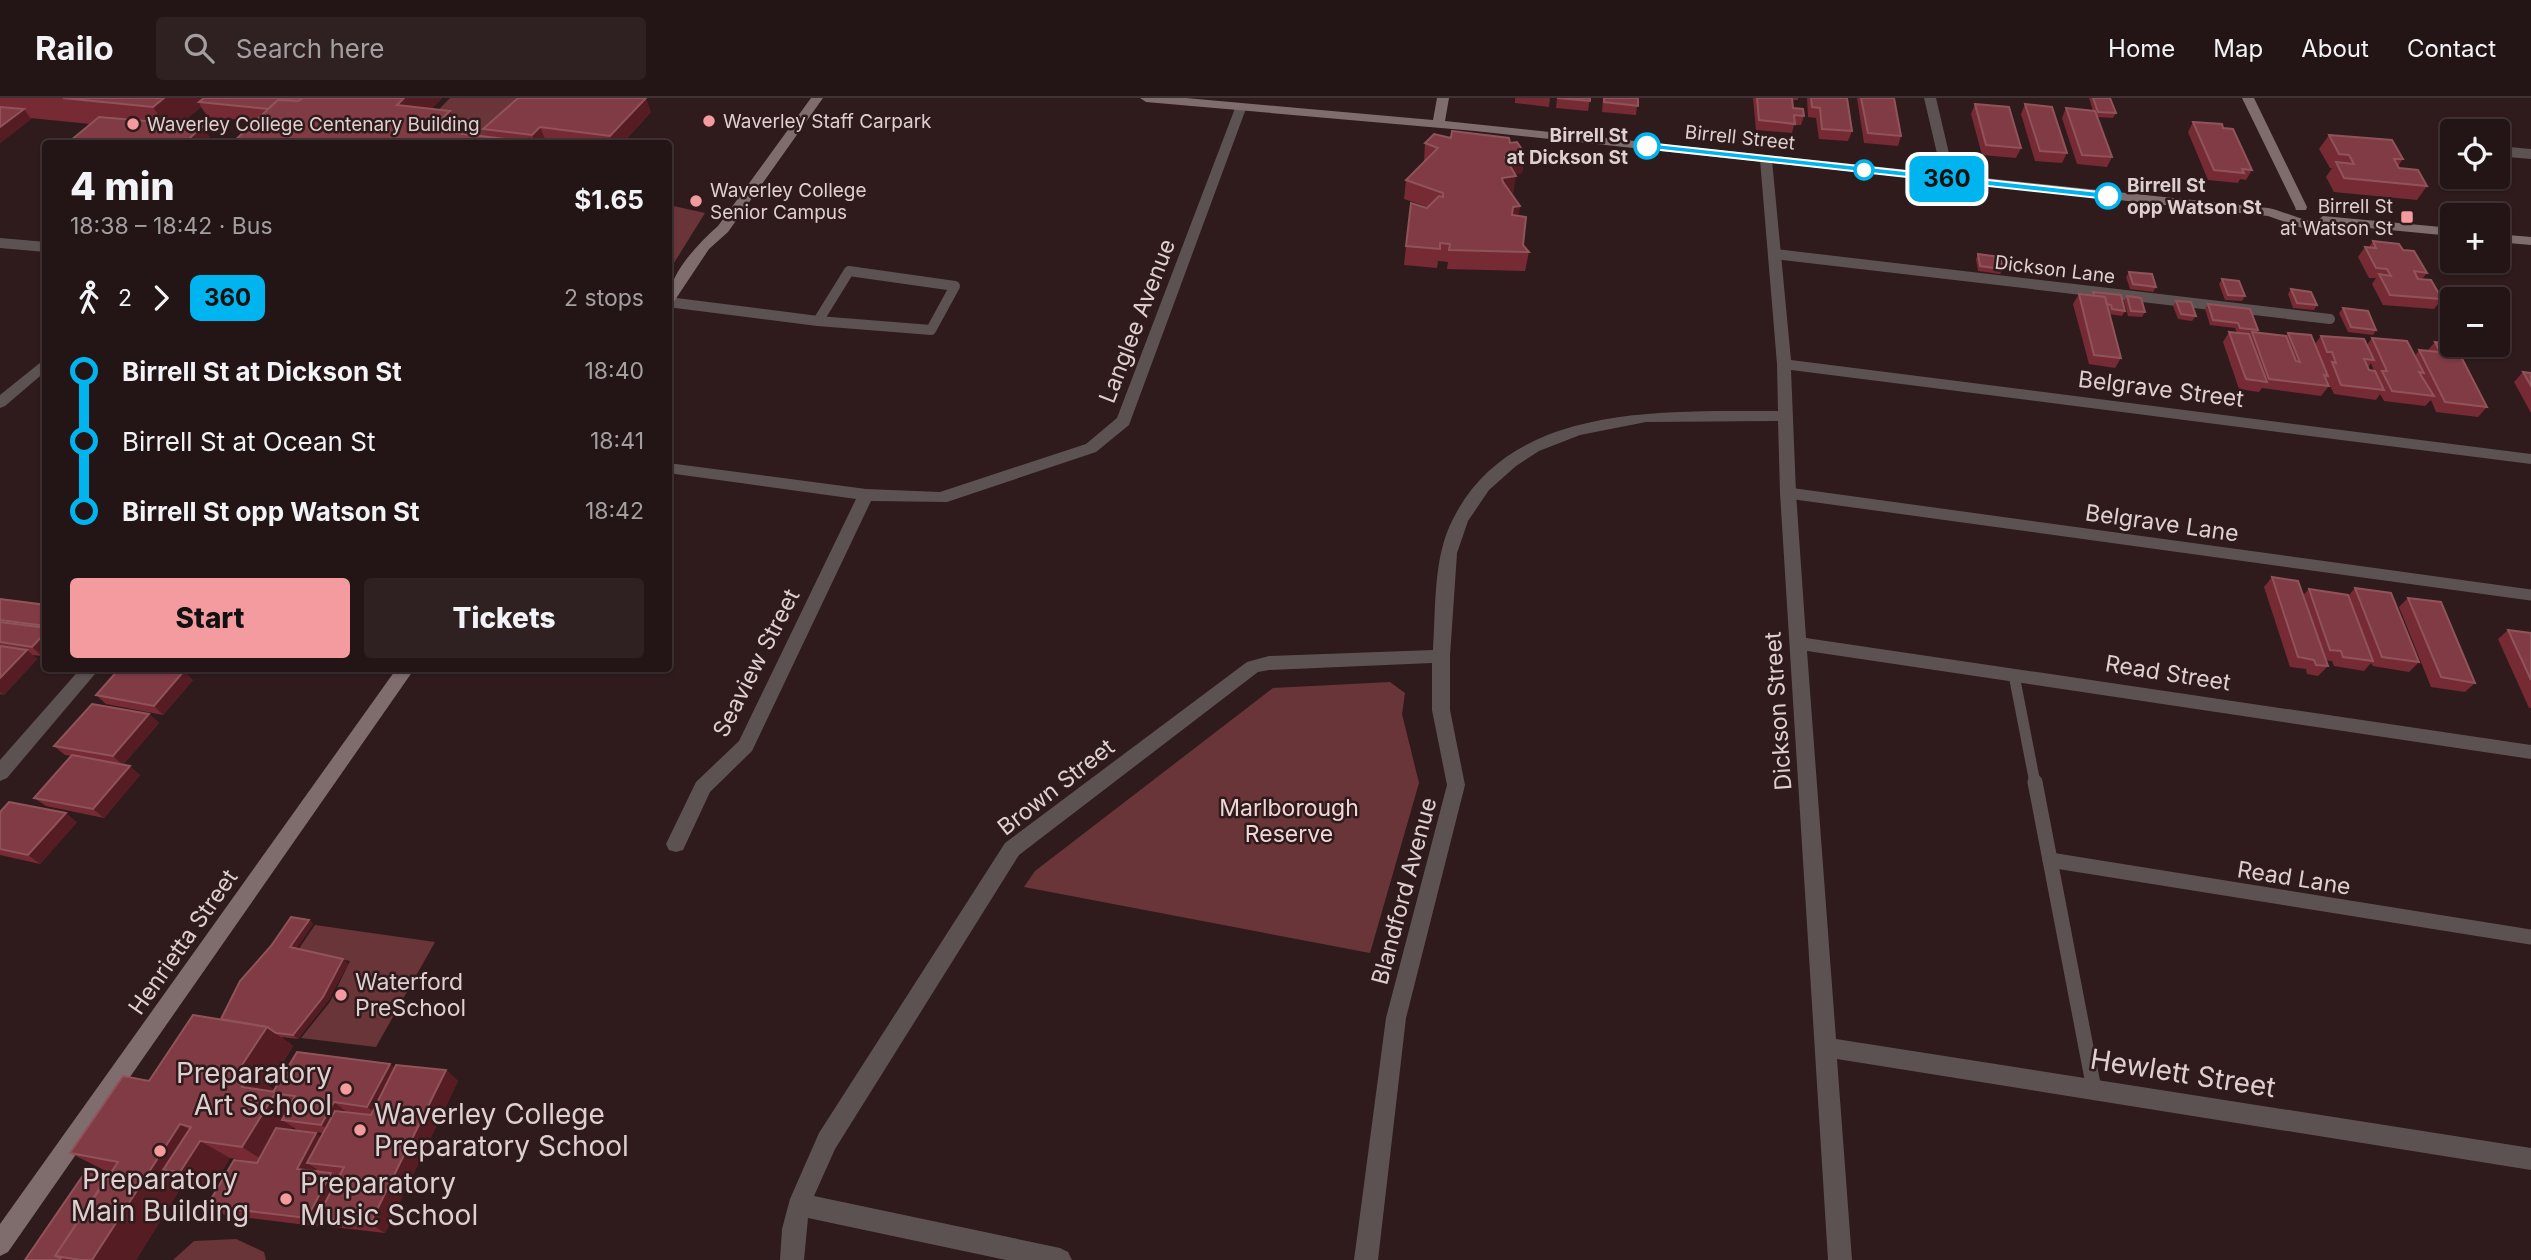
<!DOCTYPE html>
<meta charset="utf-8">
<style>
:root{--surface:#231415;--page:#2f2122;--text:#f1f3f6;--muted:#a39ea0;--line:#403334;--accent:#f49b9f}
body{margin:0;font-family:Inter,sans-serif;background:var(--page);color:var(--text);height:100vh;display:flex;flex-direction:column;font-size:26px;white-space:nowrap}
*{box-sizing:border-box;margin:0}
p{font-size:23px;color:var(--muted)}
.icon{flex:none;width:38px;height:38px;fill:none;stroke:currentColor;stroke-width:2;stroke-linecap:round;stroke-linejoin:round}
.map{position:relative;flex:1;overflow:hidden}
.details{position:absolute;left:42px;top:42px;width:630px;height:532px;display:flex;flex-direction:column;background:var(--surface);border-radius:7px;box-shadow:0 2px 5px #0004,0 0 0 2px var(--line)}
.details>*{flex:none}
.badge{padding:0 14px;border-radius:10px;font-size:24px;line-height:46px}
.controls{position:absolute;left:2440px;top:21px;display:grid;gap:14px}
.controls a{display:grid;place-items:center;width:70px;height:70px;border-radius:7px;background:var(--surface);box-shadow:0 2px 5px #0004,0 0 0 2px var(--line);font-size:35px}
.map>.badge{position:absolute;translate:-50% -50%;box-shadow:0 0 0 4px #fff}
.legs{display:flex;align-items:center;gap:10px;height:77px;padding:0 28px;font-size:23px}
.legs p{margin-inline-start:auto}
.head{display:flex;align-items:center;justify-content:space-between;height:119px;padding:0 28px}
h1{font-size:38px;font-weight:800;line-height:52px}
.primary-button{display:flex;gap:14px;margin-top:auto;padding:14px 28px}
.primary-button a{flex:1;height:80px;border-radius:7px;background:var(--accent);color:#111;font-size:28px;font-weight:800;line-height:80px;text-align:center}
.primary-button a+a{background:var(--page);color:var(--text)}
ul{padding:0 28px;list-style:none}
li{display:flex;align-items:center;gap:24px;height:70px;font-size:26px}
li i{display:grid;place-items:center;width:10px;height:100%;margin:0 9px;background:currentColor}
li i::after{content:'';width:18px;height:18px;margin:-9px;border:5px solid;border-radius:50%;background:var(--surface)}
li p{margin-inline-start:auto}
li:first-child i{background:linear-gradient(#0000 50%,currentColor 0)}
li:last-child i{background:linear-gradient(currentColor 50%,#0000 0)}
header{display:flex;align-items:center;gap:42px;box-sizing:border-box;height:98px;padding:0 35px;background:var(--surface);border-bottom:2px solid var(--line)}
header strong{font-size:33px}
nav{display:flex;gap:38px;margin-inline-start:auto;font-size:24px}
.search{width:490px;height:63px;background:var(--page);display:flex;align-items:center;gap:18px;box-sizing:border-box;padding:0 24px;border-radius:7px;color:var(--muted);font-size:26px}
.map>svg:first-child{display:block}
</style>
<header>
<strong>Railo</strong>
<div class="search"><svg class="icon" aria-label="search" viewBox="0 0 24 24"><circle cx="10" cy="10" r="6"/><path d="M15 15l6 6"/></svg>Search here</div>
<nav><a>Home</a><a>Map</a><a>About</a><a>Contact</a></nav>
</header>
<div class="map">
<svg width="2531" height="1162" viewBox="0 0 2531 1162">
<rect width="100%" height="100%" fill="#2f1b1c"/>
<!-- green -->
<g fill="#6a3539">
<path d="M450 0H537L490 44 418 33Z"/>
<path d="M669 107 705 115 669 173 668 107Z"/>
<path d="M1390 584 1405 595 1402 616 1419 685 1370 855 1024 789 1035 773 1273 590Z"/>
<path d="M315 827 435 844 376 949 301 940 330 904 350 863 298 852Z"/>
<path d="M236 1141 264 1154 266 1162H173L194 1143Z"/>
</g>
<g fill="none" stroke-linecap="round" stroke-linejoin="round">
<!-- lane-far2 -->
<g stroke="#5d5252" stroke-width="10">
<path d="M2497 53 2531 56"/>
<path d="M0 145 46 149"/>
<path d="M1775 156 2330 221"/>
<path d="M849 173 955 188 931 232 818 223Z"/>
<path d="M668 204 818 223"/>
</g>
<!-- lane-far1 -->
<g stroke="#5d5252" stroke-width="11">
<path d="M1788 395 2531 497"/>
<path d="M2014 577 2035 685"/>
</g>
<!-- lane -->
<g stroke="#5d5252" stroke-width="15">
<path d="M2035 684 2094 991"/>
<path d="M2050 762 2531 839"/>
</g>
<!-- street -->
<g fill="#5d5252" fill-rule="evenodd">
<path d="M1924 0H1936L1955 81 1953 84H1945L1943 81Z"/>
<path d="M1237 5 1247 8 1129 327 1096 354 947 404 871 403 752 653 710 694 683 752 676 754 669 752 666 746 696 684 739 643 856 401 668 375V365L866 391 940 394 1086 346 1117 320Z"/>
<path d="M1766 58 1772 62 1791 262 2531 356V366L1791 272 1796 395 1806 540 2531 647V661L1807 553 1836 941 2531 1050V1072L1837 961 1852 1162H1828L1780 395 1778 323 1646 324 1580 337 1539 353 1516 368 1489 392 1468 423 1457 455 1450 558V612L1465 687 1406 920 1378 1162H1354L1386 920 1447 687 1432 612V565L1269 572 1258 574 1019 757 835 1051 814 1098 1060 1150 1068 1154 1072 1162H1006L808 1120 804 1162H780L782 1131 790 1101 819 1035 1005 745 1247 564 1269 558 1433 552C1436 509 1433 459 1453 421 1512 303 1667 314 1778 313L1777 266 1760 62Z"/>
<path d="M46 260V273L5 308 0 310V297Z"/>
<path d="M81 570H100L7 680 0 683V662Z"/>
</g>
<!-- secondary -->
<g fill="#7f6d6e" fill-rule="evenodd">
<path d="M811 0H823L728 134 709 151 673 205 668 206C668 176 697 147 718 128Z"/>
<path d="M1140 0H1186L1433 22 1437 0H1449L1445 23 2268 110C2277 111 2310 125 2314 124 2317 123 2320 120 2323 118L2452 130V138L2327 126 2325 130 2305 131 2268 118 1475 33 1146 4Z"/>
<path d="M2242 0H2254L2307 109 2306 112H2296L2295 109Z"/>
<path d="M2497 136 2531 139V147L2497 144Z"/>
<path d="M397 570H415L8 1154 0 1158V1126Z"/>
</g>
</g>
<!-- wall -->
<g fill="#762a34" fill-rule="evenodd">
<path d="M0 0H442L431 11 450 13 461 35 486 38 483 31 651 14 622 46H564L546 43 544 46H231L255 23 208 19 201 9 180 26 214 46H71L70 43 90 26 30 20 31 21 0 45Z"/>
<path d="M1515 0H1550L1549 9 1515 5Z"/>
<path d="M1557 0H1590L1588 13 1556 10Z"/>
<path d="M1603 0H1638L1636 17 1602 14Z"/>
<path d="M1753 0H1798V2H1792L1793 10 1804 18 1801 27H1794L1792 35 1756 32Z"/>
<path d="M1807 0H1847L1852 33 1848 43 1819 41 1816 20 1808 19Z"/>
<path d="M1857 0H1894L1901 38 1898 48 1864 45Z"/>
<path d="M2089 0H2110L2116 15 2113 20 2097 19 2112 59 2107 69 2077 66 2062 20 2066 10 2093 13Z"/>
<path d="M1975 6 2021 50 2016 60 1982 57 1971 16Z"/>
<path d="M2025 6 2067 55 2062 65 2035 63 2021 16Z"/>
<path d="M2193 24 2223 30 2252 72 2246 82 2240 81 2238 85 2208 82 2188 34Z"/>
<path d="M2329 37 2403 61 2398 68 2399 70 2427 88 2417 102 2334 94 2326 79 2332 70H2330L2319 51Z"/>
<path d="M1451 40 1510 45 1525 56 1522 75 1515 76 1513 97H1512L1520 108 1518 118 1523 147 1529 154 1525 173 1447 171 1448 164 1438 163 1437 170 1404 167 1406 148 1428 109 1404 101 1406 82 1424 64 1425 45Z"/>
<path d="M2373 143 2403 152 2427 175 2422 181 2442 201 2434 211 2383 207 2372 186 2376 180H2369L2358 159 2365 149H2369Z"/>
<path d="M1978 156 2003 171 2000 176 1978 173 1976 161Z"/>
<path d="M2129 174 2156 189 2153 194 2130 191 2126 179Z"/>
<path d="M2222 181 2245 198 2242 203 2225 202 2219 186Z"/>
<path d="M2291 191 2317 207 2314 212 2293 210 2288 196Z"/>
<path d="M2093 194 2125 213 2122 218 2109 216 2121 260 2115 270 2089 266 2073 206 2079 196 2091 198Z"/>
<path d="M2127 198 2145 214 2142 219 2128 218 2124 203Z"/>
<path d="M2176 203 2196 218 2192 223 2178 221 2173 208Z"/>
<path d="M2208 206 2258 232 2257 235 2286 238 2288 235 2315 246 2321 238 2367 247 2372 240 2415 258 2419 252 2427 253 2435 244 2487 309 2478 319 2436 314 2431 302 2425 308 2384 303 2380 296 2376 302 2334 296 2326 279 2325 281 2329 288 2321 298 2262 290 2259 294 2239 291 2223 244 2229 234 2237 235 2235 230 2210 227 2205 211ZM2371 265 2374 273 2369 272 2368 270Z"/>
<path d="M2343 210 2376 232 2373 237 2348 234 2339 215Z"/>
<path d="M2523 274 2531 275V315L2514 284Z"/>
<path d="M2272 479 2303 497 2309 491 2349 497 2355 490 2419 564 2409 574 2373 568 2371 565 2364 573 2334 568 2332 563 2325 562 2328 568 2318 578 2307 576 2306 571 2290 569 2264 489Z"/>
<path d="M2408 500 2475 585 2465 594 2431 589 2399 509Z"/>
<path d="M0 501 46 507V554L42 558 32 557 37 561 4 597 0 596Z"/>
<path d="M2508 532 2531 535V610H2529L2498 541Z"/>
<path d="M193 582 163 617 106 606 96 597Z"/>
<path d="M149 616 159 625 123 667 140 677 104 720 46 708 34 700 72 658 65 657 54 648Z"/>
<path d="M0 714 77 724 40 766 0 757Z"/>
<path d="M309 822 313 826 296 851 343 861 348 866 328 903 298 941 281 939 293 948 269 988 274 992 395 969 446 972 458 983 385 1135 333 1129 325 1125 322 1129 225 1117 207 1108 257 1065 230 1060 211 1091 195 1088 185 1083 136 1162H25L111 1074 104 1072 70 1055 149 983 221 921ZM293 1029 297 1032 323 1035 321 1039 316 1035 291 1032Z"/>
</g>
<!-- shaded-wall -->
<g fill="#551c23">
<path d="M164 0H212L199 4 201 9 170 35 153 9Z"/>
<path d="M404 0H442L410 32 397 7Z"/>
<path d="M646 0 651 14 622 46H613L610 38Z"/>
<path d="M24 11 31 21 0 45V29Z"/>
<path d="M450 13 463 38 430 32Z"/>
<path d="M203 28 214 46H183Z"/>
<path d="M540 29 546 43 544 46H536L532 37Z"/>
<path d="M1525 56 1522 75 1502 78 1505 59Z"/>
<path d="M1516 78 1513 97 1500 99 1502 80Z"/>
<path d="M1520 108 1517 127 1511 128 1513 109Z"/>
<path d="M46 534V554L42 558 32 549Z"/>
<path d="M27 552 37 561 4 597 0 594V580Z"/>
<path d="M184 573 193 582 163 617 154 608Z"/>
<path d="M149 616 159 625 123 667 113 658Z"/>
<path d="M130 668 140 677 104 720 93 711Z"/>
<path d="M66 715 77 724 40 766 28 757Z"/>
<path d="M309 822 313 826 295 853 290 849Z"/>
<path d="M343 861 348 866 328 903 298 941 293 937Z"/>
<path d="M267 929 293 948 269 988 278 994 277 995 303 1013 282 1022 293 1029 271 1067 242 1049V989L238 973Z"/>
<path d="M390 966 404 977 381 1019 367 1009Z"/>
<path d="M446 972 458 983 385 1135 370 1126Z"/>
<path d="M334 1004 348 1015 336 1037 321 1027Z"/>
<path d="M180 1026 210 1044 200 1043 230 1060 211 1091 180 1074 163 1072 185 1083 136 1162H92Z"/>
<path d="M316 1035 331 1045 307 1065 317 1071 312 1081 297 1071Z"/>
<path d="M331 1075 346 1085 317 1120 325 1125 322 1129 307 1120Z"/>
</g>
<!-- building -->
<g fill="#813b45" stroke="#90535a" stroke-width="2">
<path d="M63 0H164L153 9Z"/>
<path d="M204 0H303L298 3 278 2 268 11 199 4Z"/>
<path d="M303 0H404L397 7 450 13 430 32 515 42 512 46H231L278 2 298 3Z"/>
<path d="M518 0H646L610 38 540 29 532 37 483 31Z"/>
<path d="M1557 0H1590V3Z"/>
<path d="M1604 0H1638V8L1604 4Z"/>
<path d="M1757 0H1792L1793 10 1803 11 1804 18 1794 17 1795 26 1759 22Z"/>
<path d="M1811 0H1847L1852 33 1822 31 1820 10 1812 9Z"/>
<path d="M1861 0H1894L1901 38 1868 35Z"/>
<path d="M2093 0H2110L2116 15 2098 14Z"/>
<path d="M1975 6 2009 9 2021 50 1986 47Z"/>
<path d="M2025 6 2052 9 2067 55 2040 53Z"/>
<path d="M0 9 24 11 0 29Z"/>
<path d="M2066 10 2095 13 2112 59 2082 57Z"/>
<path d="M99 19 203 28 183 46H95L70 43Z"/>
<path d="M2193 24 2222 26 2223 30 2233 31 2252 72 2242 71 2244 75 2214 72Z"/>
<path d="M1452 33 1509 40 1510 45 1517 44 1525 56 1505 59 1516 78 1502 80 1503 84 1520 108 1513 109 1512 117 1526 119 1523 147 1529 154 1449 152 1450 146 1440 145V151L1406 148 1411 105 1427 110 1439 98 1443 99V95L1406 82 1438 50 1425 45 1434 36 1451 40Z"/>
<path d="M2329 37 2392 42 2403 61H2394L2399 70 2418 72 2427 88 2344 80 2336 64 2354 66 2349 57 2339 56Z"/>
<path d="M2373 143 2399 146 2403 152 2414 153 2427 175 2414 173 2418 181 2431 182 2442 201 2390 197 2379 176 2391 178 2387 171 2376 170 2365 149 2376 150Z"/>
<path d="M1978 156 2000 159 2003 171 1980 168Z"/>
<path d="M2129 174 2152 176 2156 189 2133 186Z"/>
<path d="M2222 181 2239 183 2245 198 2228 197Z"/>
<path d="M2291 191 2311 194 2317 207 2297 205Z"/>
<path d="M2093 194 2121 197 2125 213 2112 211 2111 207 2106 206 2105 199 2094 198Z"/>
<path d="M2079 196 2105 199 2121 260 2094 257Z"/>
<path d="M2127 198 2141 200 2145 214 2131 213Z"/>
<path d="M2176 203 2191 204 2196 218 2181 216Z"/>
<path d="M2208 206 2250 211 2258 232 2240 230 2238 225 2213 222Z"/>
<path d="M2343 210 2368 213 2376 232 2351 229Z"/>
<path d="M2229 234 2249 236 2267 284 2246 281Z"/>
<path d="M2252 234 2286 238 2296 263 2300 264 2288 235 2311 237 2328 278 2324 277 2329 288 2269 281Z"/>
<path d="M2321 238 2364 241 2374 262 2364 261 2369 272 2375 273 2384 292 2341 287 2332 264 2336 265 2332 254H2327Z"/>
<path d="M2372 240 2407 243 2424 275 2419 274 2434 298 2392 293 2382 273H2387Z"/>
<path d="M2435 244 2455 247 2487 309 2445 304 2419 252 2440 254Z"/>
<path d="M2523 274 2531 275V288Z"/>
<path d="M2272 479 2298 483 2328 568 2316 567 2314 562 2298 559Z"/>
<path d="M2355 490 2391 495 2419 564 2382 559Z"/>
<path d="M2309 491 2348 497 2373 563 2343 559 2341 553 2330 552Z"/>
<path d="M2408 500 2441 504 2475 585 2441 579Z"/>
<path d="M0 501 46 507V528L0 522Z"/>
<path d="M0 524 46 530V534L32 549 0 544Z"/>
<path d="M2508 532 2531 535V582Z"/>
<path d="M0 548 27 552 0 580Z"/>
<path d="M120 570H169L184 573 154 608 96 597Z"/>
<path d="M92 606 149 616 113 658 54 648Z"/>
<path d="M72 657 130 668 93 711 34 700Z"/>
<path d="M9 704 66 715 28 757 0 751V714Z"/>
<path d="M291 819 309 822 290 849 343 861 323 899 293 937 276 935 267 929 221 921 240 883 271 848Z"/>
<path d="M193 917 267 929 238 973 250 975 242 989 276 994 242 1049 200 1043 180 1074 163 1072 191 1029 180 1026 92 1162H81L55 1158 118 1064 70 1055 123 978 149 983Z"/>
<path d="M297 954 390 966 367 1009 334 1004 321 1027 282 1022 295 998 279 996 273 994Z"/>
<path d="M396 967 446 972 370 1126 317 1120 344 1069 307 1065 335 1013 371 1017Z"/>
<path d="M276 1030 316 1035 297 1071 331 1075 307 1120 207 1108 234 1062 257 1065Z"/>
<path d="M86 1073 109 1076 55 1158 61 1160 60 1162H25Z"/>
</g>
<!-- line-1 -->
<path fill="#00b5ef" stroke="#fff" stroke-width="2" d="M1647 45 2108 95 2113 98 2108 101 1643 50V46Z"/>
<!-- markers -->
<g fill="#f49b9f" stroke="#2f1b1c" stroke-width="2.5">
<circle cx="709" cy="23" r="7"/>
<circle cx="133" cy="26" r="7"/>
<circle cx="696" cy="103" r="7"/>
<rect x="2400" y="112" width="14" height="14" rx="3.5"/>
<circle cx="341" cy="897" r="7"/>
<circle cx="346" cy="991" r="7"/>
<circle cx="360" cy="1032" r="7"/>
<circle cx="160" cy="1053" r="7"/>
<circle cx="286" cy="1101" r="7"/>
</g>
<g fill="#fff" stroke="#00b5ef" stroke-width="3.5">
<circle cx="1647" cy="48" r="12"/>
<circle cx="1864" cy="72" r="9"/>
<circle cx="2108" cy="98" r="12"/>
</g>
<g text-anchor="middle" stroke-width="5" stroke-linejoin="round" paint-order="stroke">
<!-- far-poi labels -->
<g font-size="19" fill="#ded0d0" stroke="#2f1b1c" text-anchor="start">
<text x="723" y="30">Waverley Staff Carpark</text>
<text x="147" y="33">Waverley College Centenary Building</text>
<text x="710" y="99">Waverley College<tspan x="710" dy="22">Senior Campus</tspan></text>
<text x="2393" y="115" text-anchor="end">Birrell St<tspan x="2393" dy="22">at Watson St</tspan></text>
</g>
<!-- far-stop labels -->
<g font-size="19" font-weight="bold" fill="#ded0d0" stroke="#2f1b1c" text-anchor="end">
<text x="1628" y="44">Birrell St<tspan x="1628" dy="22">at Dickson St</tspan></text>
<text x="2127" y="94" text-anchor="start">Birrell St<tspan x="2127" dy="22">opp Watson St</tspan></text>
</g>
<!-- far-street labels -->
<g font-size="19" fill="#ded0d0" stroke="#2f1b1c">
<text transform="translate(1740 39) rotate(6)" y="7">Birrell Street</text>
<text transform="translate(2055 171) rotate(7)" y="7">Dickson Lane</text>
</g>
<!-- street labels -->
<g font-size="23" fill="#ded0d0" stroke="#2f1b1c">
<text transform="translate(1137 223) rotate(-69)" y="8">Langlee Avenue</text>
<text transform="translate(2161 291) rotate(7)" y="8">Belgrave Street</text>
<text transform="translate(2162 425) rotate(8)" y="8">Belgrave Lane</text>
<text transform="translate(756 565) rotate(-63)" y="8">Seaview Street</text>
<text transform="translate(2168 575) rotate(9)" y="8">Read Street</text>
<text transform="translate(1778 613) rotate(-94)" y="8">Dickson Street</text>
<text transform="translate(1056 689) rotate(-38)" y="8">Brown Street</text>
<text transform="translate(2294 780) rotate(9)" y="8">Read Lane</text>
<text transform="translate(1404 793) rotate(-75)" y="8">Blandford Avenue</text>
<text transform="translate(183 844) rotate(-55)" y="8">Henrietta Street</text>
</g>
<!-- park labels -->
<g font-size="23" fill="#f1d7d7" stroke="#2f1b1c">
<text x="1289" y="718">Marlborough<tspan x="1289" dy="26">Reserve</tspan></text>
</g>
<!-- poi labels -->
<g font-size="23" fill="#ded0d0" stroke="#2f1b1c" text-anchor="start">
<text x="355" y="892">Waterford<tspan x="355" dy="26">PreSchool</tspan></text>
</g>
<!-- near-poi labels -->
<g font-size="28" fill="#ded0d0" stroke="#2f1b1c" text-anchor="start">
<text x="332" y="985" text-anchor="end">Preparatory<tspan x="332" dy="32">Art School</tspan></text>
<text x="374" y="1026">Waverley College<tspan x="374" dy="32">Preparatory School</tspan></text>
<text x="160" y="1091" text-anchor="middle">Preparatory<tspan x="160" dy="32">Main Building</tspan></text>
<text x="300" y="1095">Preparatory<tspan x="300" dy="32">Music School</tspan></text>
</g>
<!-- near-street labels -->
<g font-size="28" fill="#ded0d0" stroke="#2f1b1c">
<text transform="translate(2183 975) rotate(9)" y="10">Hewlett Street</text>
</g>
</g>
</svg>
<div class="controls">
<a><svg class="icon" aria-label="locate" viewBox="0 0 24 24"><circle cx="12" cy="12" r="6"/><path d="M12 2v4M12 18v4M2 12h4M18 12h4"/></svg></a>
<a>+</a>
<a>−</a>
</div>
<b class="badge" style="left:1947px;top:81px;background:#00b5ef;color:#111">360</b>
<section class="details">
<div class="head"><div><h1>4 min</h1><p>18:38 – 18:42 · Bus</p></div><b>$1.65</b></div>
<div class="legs"><svg class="icon" aria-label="walk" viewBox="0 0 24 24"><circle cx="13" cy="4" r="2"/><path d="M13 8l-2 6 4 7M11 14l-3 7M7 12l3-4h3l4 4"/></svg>2<svg class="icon" aria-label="forward" viewBox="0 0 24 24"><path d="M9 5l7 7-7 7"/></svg><b class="badge" style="background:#00b5ef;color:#111">360</b><p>2 stops</p></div>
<ul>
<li><i style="color:#00b5ef"></i><b>Birrell St at Dickson St</b><p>18:40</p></li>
<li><i style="color:#00b5ef"></i><span>Birrell St at Ocean St</span><p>18:41</p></li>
<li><i style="color:#00b5ef"></i><b>Birrell St opp Watson St</b><p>18:42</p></li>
</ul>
<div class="primary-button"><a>Start</a><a>Tickets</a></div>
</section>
</div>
